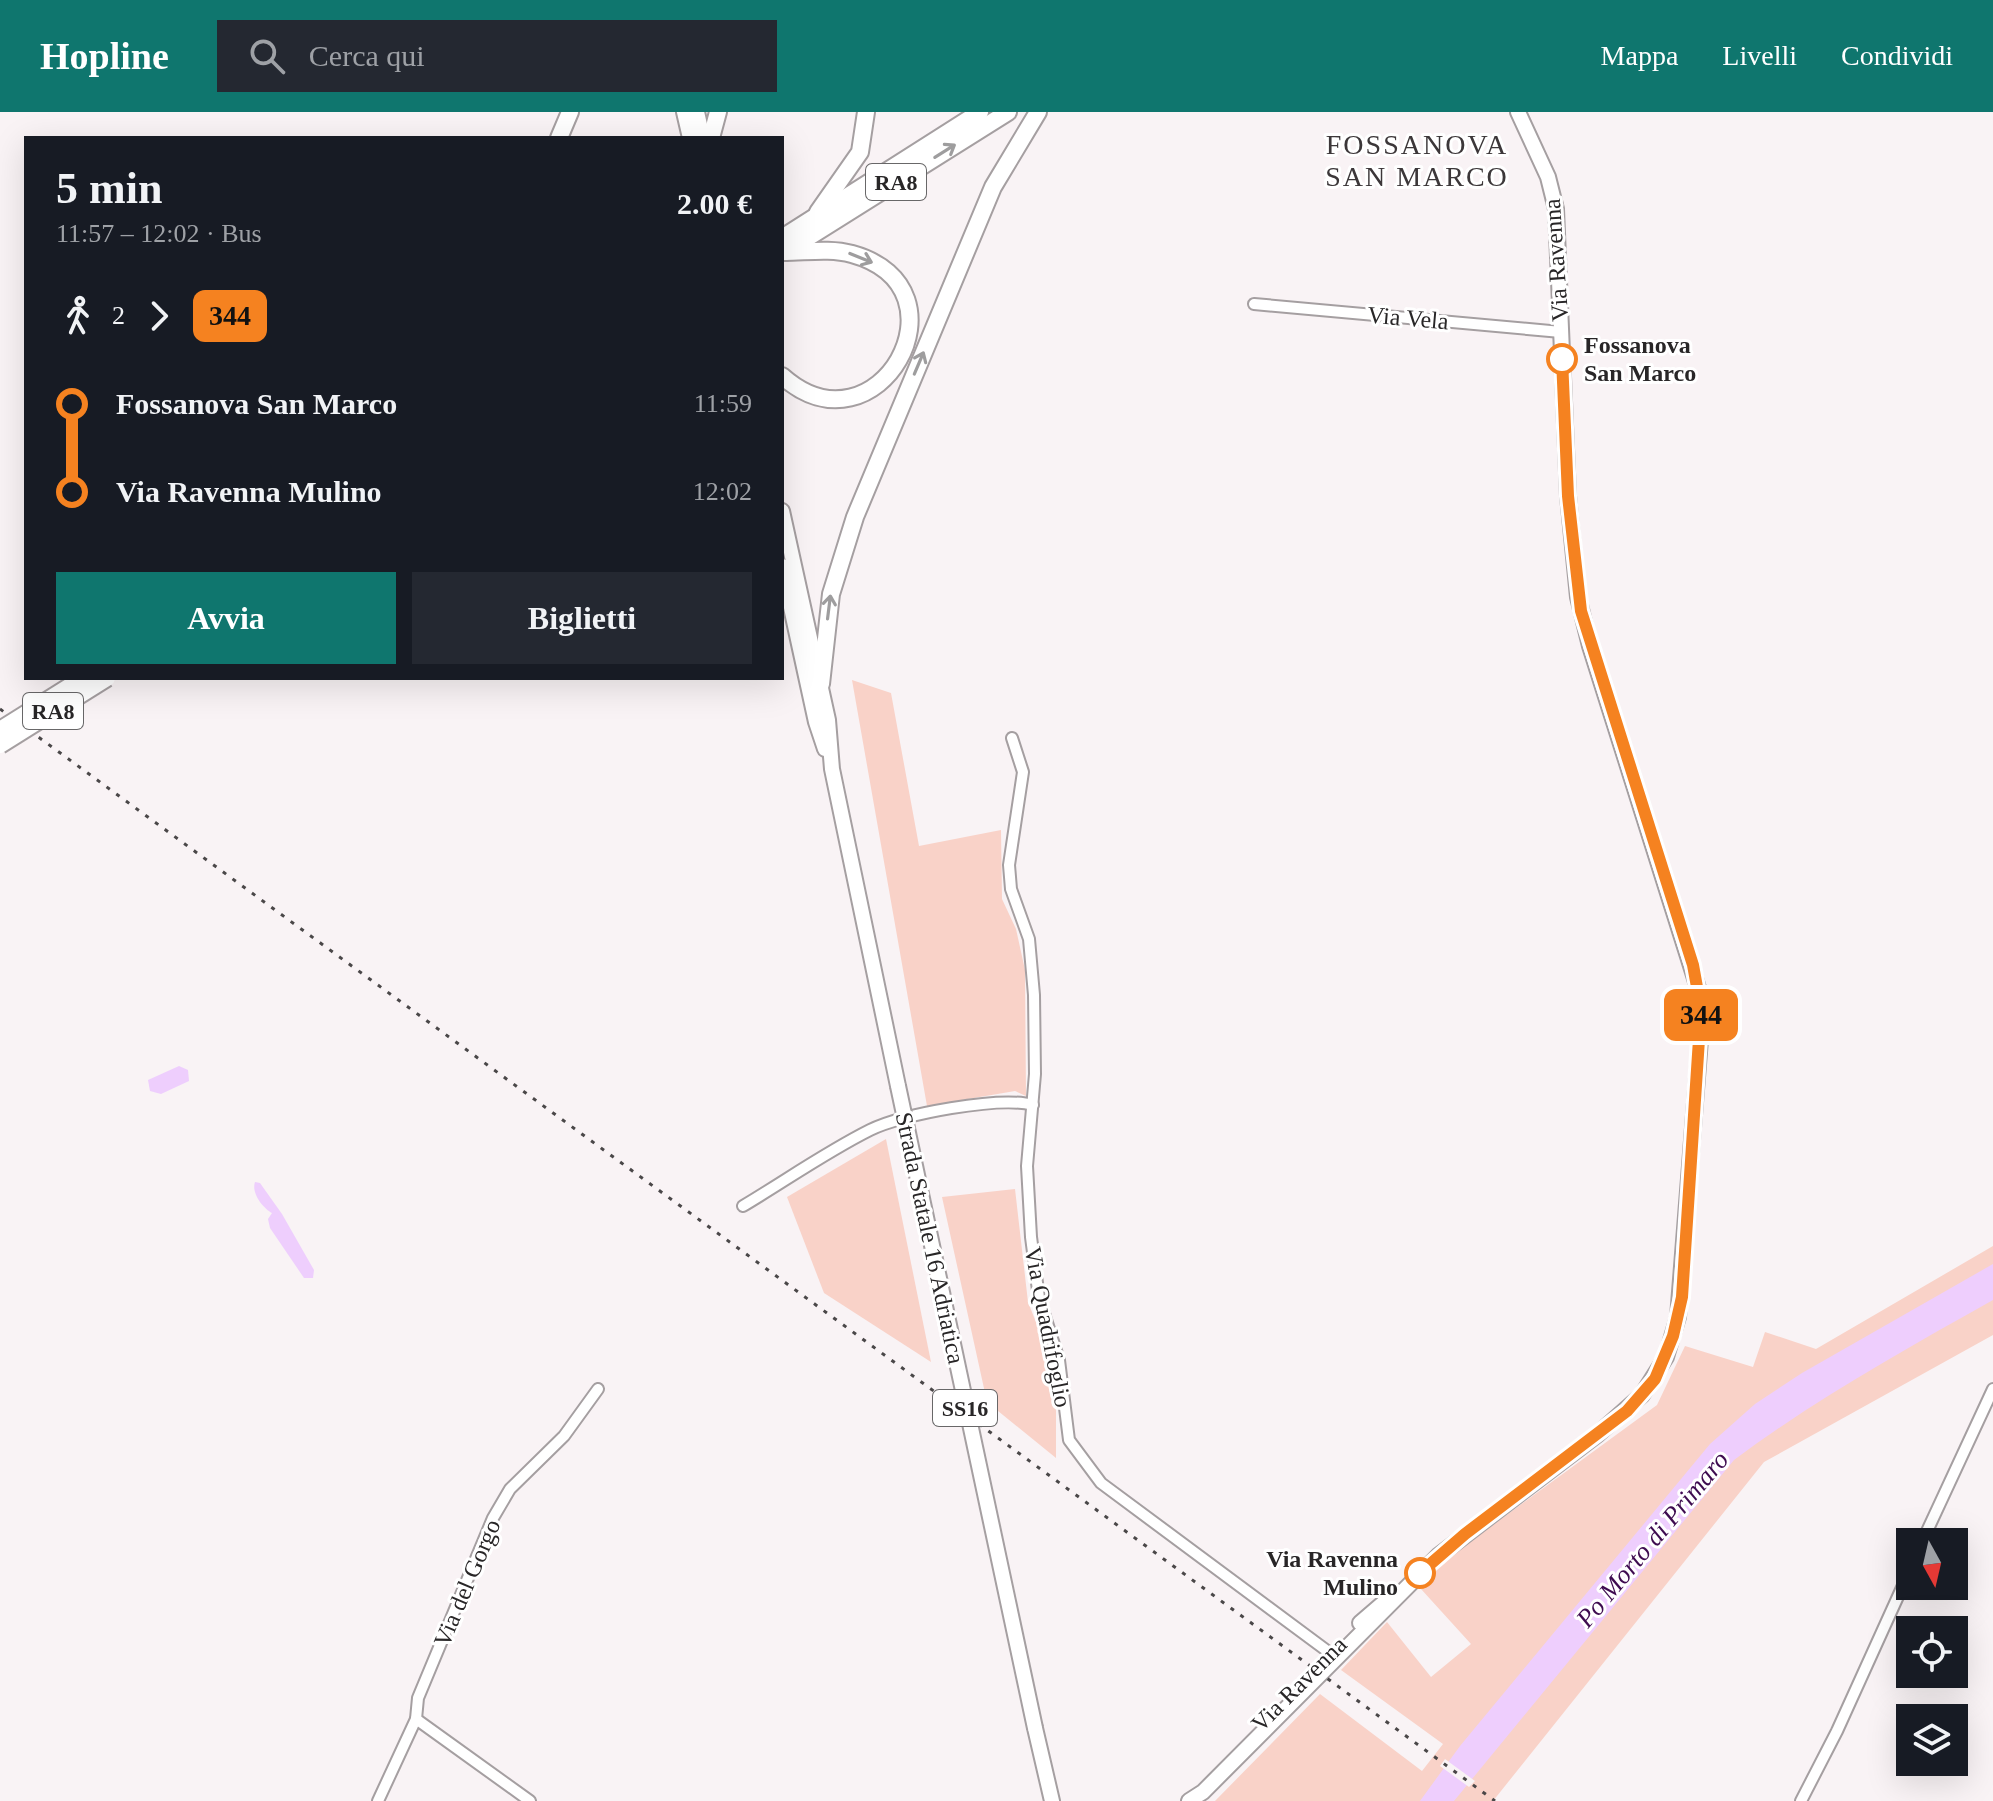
<!DOCTYPE html>
<html lang="it">
<meta charset="utf-8">
<style>
:root{--surface:#171b24;--page:#242831;--text:#f1f3f6;--muted:#9ea1a6;--accent:#0f766e}
body{margin:0;font-family:"Times New Roman",serif;background:var(--page);color:var(--text);height:100vh;display:flex;flex-direction:column;font-size:30px;white-space:nowrap}
*{box-sizing:border-box;margin:0}
p{font-size:26px;color:var(--muted)}
.icon{flex:none;width:44px;height:44px;fill:none;stroke:currentColor;stroke-width:2;stroke-linecap:round;stroke-linejoin:round}
.map{position:relative;flex:1;overflow:hidden}
.panel{position:absolute;left:24px;top:24px;width:760px;height:544px;display:flex;flex-direction:column;background:var(--surface);border-radius:0px;box-shadow:0 8px 32px #0002}
.panel>*{flex:none}
.badge{padding:0 16px;border-radius:12px;font-size:28px;line-height:52px}
.needle{width:52px;rotate:172deg}
.buttons{position:absolute;left:1896px;top:1416px;display:grid;gap:16px}
.buttons a{display:grid;place-items:center;width:72px;height:72px;border-radius:0px;background:var(--surface);box-shadow:0 8px 32px #0002;font-size:40px}
.map>.badge{position:absolute;translate:-50% -50%;box-shadow:0 0 0 4px #fff}
.legs{display:flex;align-items:center;gap:12px;height:88px;padding:0 32px;font-size:26px}
.legs p{margin-inline-start:auto}
.summary{display:flex;align-items:center;justify-content:space-between;height:136px;padding:0 32px}
h1{font-size:44px;font-weight:600;line-height:60px}
.primary-button{display:flex;gap:16px;margin-top:auto;padding:16px 32px}
.primary-button a{flex:1;height:92px;border-radius:0px;background:var(--accent);color:#fff;font-size:32px;font-weight:600;line-height:92px;text-align:center}
.primary-button a+a{background:var(--page);color:var(--text)}
ul{padding:0 32px;list-style:none}
li{display:flex;align-items:center;gap:28px;height:88px;font-size:30px}
li i{display:grid;place-items:center;width:12px;height:100%;margin:0 10px;background:currentColor}
li i::after{content:'';width:20px;height:20px;margin:-10px;border:6px solid;border-radius:50%;background:var(--surface)}
li p{margin-inline-start:auto}
li:first-child i{background:linear-gradient(#0000 50%,currentColor 0)}
li:last-child i{background:linear-gradient(currentColor 50%,#0000 0)}
header{display:flex;align-items:center;gap:48px;box-sizing:border-box;height:112px;padding:0 40px;background:var(--accent);color:#fff}
header strong{font-size:38px}
nav{display:flex;gap:44px;margin-inline-start:auto;font-size:28px}
.search{width:560px;height:72px;background:var(--page);display:flex;align-items:center;gap:20px;box-sizing:border-box;padding:0 28px;border-radius:0px;color:var(--muted);font-size:30px}
.map>svg:first-child{display:block}
</style>
<header>
<strong>Hopline</strong>
<div class="search"><svg class="icon" aria-label="search" viewBox="0 0 24 24"><circle cx="10" cy="10" r="6"/><path d="M15 15l6 6"/></svg>Cerca qui</div>
<nav><a>Mappa</a><a>Livelli</a><a>Condividi</a></nav>
</header>
<div class="map">
<svg width="1993" height="1689" viewBox="0 0 1993 1689">
<rect width="100%" height="100%" fill="#f9f3f5"/>
<!-- green -->
<g fill="#f9d2c8">
<path d="M852 568 891 581 919 734 1001 718 1002 787 1016 817 1025 858 1026 984 1015 979 927 994Z"/>
<path d="M886 1027 931 1250 824 1181 787 1085Z"/>
<path d="M1015 1077 1028 1190 1049 1243 1056 1299V1346L987 1290 942 1085Z"/>
<path d="M1993 1134V1223L1764 1350 1493 1689H1215L1320 1582 1422 1659 1443 1632 1341 1558 1387 1510 1431 1565 1471 1532 1421 1477 1445 1448 1657 1293 1685 1234 1753 1255 1765 1220 1816 1237Z"/>
</g>
<!-- water -->
<g fill="#eecefd">
<path d="M179 954 188 958 189 969 161 982 150 979 148 968Z"/>
<path d="M255 1070 260 1071 282 1102 314 1158 313 1166H304L270 1116 268 1107 272 1101C263 1096 251 1081 255 1070Z"/>
<path d="M1993 1152V1188C1904 1238 1816 1287 1734 1348L1454 1689H1420L1460 1634 1710 1332 1755 1292 1802 1261Z"/>
</g>
<!-- pier -->
<path fill="#f9f3f5" d="M1445 1647 1475 1669 1469 1675 1440 1654Z"/>
<g fill="none" stroke-linecap="round" stroke-linejoin="round">
<defs>
<g id="minor">
<path d="M1254 192 1561 220"/>
<path d="M1012 626 1023 660 1009 753 1011 777 1029 827 1034 883 1035 962 1027 1054 1031 1125 1039 1186 1059 1248 1069 1328 1101 1371 1330 1541"/>
<path d="M743 1094C785 1069 826 1040 870 1018 902 1002 1000 984 1033 993"/>
<path d="M1922 1430 1993 1277"/>
<path d="M416 1607 530 1689"/>
<path d="M378 1689 416 1607 418 1586 493 1406 510 1377 564 1324 598 1277"/>
<path d="M1801 1689 1837 1619 1910 1458"/>
</g>
<g id="major">
<path d="M684 0 690 26"/>
<path d="M697 0 703 26"/>
<path d="M782 399 828 608 832 657 898 974"/>
<path d="M782 454 816 610 825 637"/>
<path d="M1360 1511 1396 1480"/>
<path d="M1035 1616 1052 1689"/>
<path d="M1189 1689 1203 1680 1438 1444 1598 1322 1642 1283 1666 1245 1678 1205 1701 915 1698 876 1590 534 1578 485 1568 384 1556 97 1548 65 1518 0"/>
</g>
<g id="highway">
<path d="M559 26 570 0"/>
<path d="M711 26 718 0"/>
<path d="M818 100 860 40 866 0"/>
<path d="M782 126 980 0"/>
<path d="M785 140 1008 0"/>
<path d="M782 264C877 349 975 176 852 142 830 136 806 140 785 140"/>
<path d="M782 463 785 468"/>
<path d="M821 572 831 482 855 405 993 75 1038 0"/>
</g>
</defs>
<!-- minor casing -->
<use href="#minor" stroke="#a59fa1" stroke-width="14"/>
<!-- major casing -->
<use href="#major" stroke="#a59fa1" stroke-width="18"/>
<!-- highway casing -->
<use href="#highway" stroke="#a59fa1" stroke-width="20"/>
<!-- minor -->
<use href="#minor" stroke="#fff" stroke-width="10"/>
<!-- major -->
<use href="#major" stroke="#fff" stroke-width="14"/>
<!-- highway -->
<use href="#highway" stroke="#fff" stroke-width="16"/>
<!-- rail -->
<path stroke="#4a4748" stroke-width="3" stroke-dasharray="4 8" stroke-linecap="butt" d="M0 597 1495 1689"/>
<defs>
<path id="major-bridge" d="M898 974 1035 1616"/>
<g id="highway-bridge">
<path d="M0 618 83 566"/>
<path d="M0 633 107 566"/>
</g>
</defs>
<!-- major-bridge casing -->
<use href="#major-bridge" stroke="#a59fa1" stroke-width="18" stroke-linecap="butt"/>
<!-- highway-bridge casing -->
<use href="#highway-bridge" stroke="#a59fa1" stroke-width="20" stroke-linecap="butt"/>
<!-- major-bridge -->
<use href="#major-bridge" stroke="#fff" stroke-width="14"/>
<!-- highway-bridge -->
<use href="#highway-bridge" stroke="#fff" stroke-width="16"/>
</g>
<!-- one-way arrows -->
<defs><path id="oneway-shaft" d="M-6 0H5M1.5-3L5.5 0L1.5 3" fill="none" stroke-width="1.6" stroke-linecap="round" stroke-linejoin="round" transform="scale(2)"/></defs>
<g stroke="#9e9d9e">
<use href="#oneway-shaft" transform="translate(945 39) rotate(-32)"/>
<use href="#oneway-shaft" transform="translate(861 146) rotate(22)"/>
<use href="#oneway-shaft" transform="translate(919 251) rotate(-67)"/>
<use href="#oneway-shaft" transform="translate(829 495) rotate(-83)"/>
</g>
<g fill="none" stroke-linecap="round" stroke-linejoin="round">
<defs>
<path id="line-1" d="M1420 1461 1465 1422 1627 1299 1655 1267 1673 1224 1682 1185 1701 897 1693 853 1581 499 1568 384 1562 247"/>
</defs>
<!-- line-1 casing -->
<use href="#line-1" stroke="#fff" stroke-width="18"/>
<!-- line-1 -->
<use href="#line-1" stroke="#f58220" stroke-width="12"/>
</g>
<!-- markers -->
<g fill="#fff" stroke="#f58220" stroke-width="4">
<circle cx="1562" cy="247" r="14"/>
<circle cx="1420" cy="1461" r="14"/>
</g>
<g text-anchor="middle" stroke-width="6" stroke-linejoin="round" paint-order="stroke">
<!-- shield labels -->
<g fill="#fff" stroke="#686768" stroke-width="2">
<rect x="866" y="52" width="60" height="36" rx="6"/>
<rect x="23" y="581" width="60" height="36" rx="6"/>
<rect x="933" y="1278" width="64" height="36" rx="6"/>
</g>
<g font-size="22" font-weight="bold" fill="#282627">
<text x="896" y="78">RA8</text>
<text x="53" y="607">RA8</text>
<text x="965" y="1304">SS16</text>
</g>
<!-- street labels -->
<g font-size="24" fill="#282627" stroke="#fff">
<text transform="translate(1556 148) rotate(-94)" y="8">Via Ravenna</text>
<text transform="translate(1408 206) rotate(5)" y="8">Via Vela</text>
<text transform="translate(930 1126) rotate(78)" y="8">Strada Statale 16 Adriatica</text>
<text transform="translate(1048 1215) rotate(79)" y="8">Via Quadrifoglio</text>
<text transform="translate(467 1471) rotate(-67)" y="8">Via del Gorgo</text>
<text transform="translate(1299 1572) rotate(-45)" y="8">Via Ravenna</text>
</g>
<!-- stop labels -->
<g font-size="24" font-weight="bold" fill="#282627" stroke="#fff" text-anchor="start">
<text x="1584" y="241">Fossanova<tspan x="1584" dy="28">San Marco</tspan></text>
<text x="1398" y="1455" text-anchor="end">Via Ravenna<tspan x="1398" dy="28">Mulino</tspan></text>
</g>
<!-- water labels -->
<g font-size="26" font-style="italic" fill="#3e0b50" stroke="#fff">
<text transform="translate(1652 1427) rotate(-50)" y="9">Po Morto di Primaro</text>
</g>
<!-- quarter labels -->
<g font-size="28" letter-spacing="2" fill="#3c3739" stroke="#fff">
<text x="1417" y="42">FOSSANOVA<tspan x="1417" dy="32">SAN MARCO</tspan></text>
</g>
</g>
</svg>
<div class="buttons">
<a><svg class="needle" viewBox="-14 -14 28 28"><path d="M0-13l5 13h-10z" fill="#e53935"/><path d="M0 13l5-13h-10z" fill="#9ea1a6"/></svg></a>
<a><svg class="icon" aria-label="locate" viewBox="0 0 24 24"><circle cx="12" cy="12" r="6"/><path d="M12 2v4M12 18v4M2 12h4M18 12h4"/></svg></a>
<a><svg class="icon" aria-label="layers" viewBox="0 0 24 24"><path d="M12 4l9 5-9 5-9-5zM3 14l9 5 9-5"/></svg></a>
</div>
<b class="badge" style="left:1701px;top:903px;background:#f58220;color:#111">344</b>
<section class="panel">
<div class="summary"><div><h1>5 min</h1><p>11:57 – 12:02 · Bus</p></div><b>2.00 €</b></div>
<div class="legs"><svg class="icon" aria-label="walk" viewBox="0 0 24 24"><circle cx="13" cy="4" r="2"/><path d="M13 8l-2 6 4 7M11 14l-3 7M7 12l3-4h3l4 4"/></svg>2<svg class="icon" aria-label="forward" viewBox="0 0 24 24"><path d="M9 5l7 7-7 7"/></svg><b class="badge" style="background:#f58220;color:#111">344</b></div>
<ul>
<li><i style="color:#f58220"></i><b>Fossanova San Marco</b><p>11:59</p></li>
<li><i style="color:#f58220"></i><b>Via Ravenna Mulino</b><p>12:02</p></li>
</ul>
<div class="primary-button"><a>Avvia</a><a>Biglietti</a></div>
</section>
</div>
